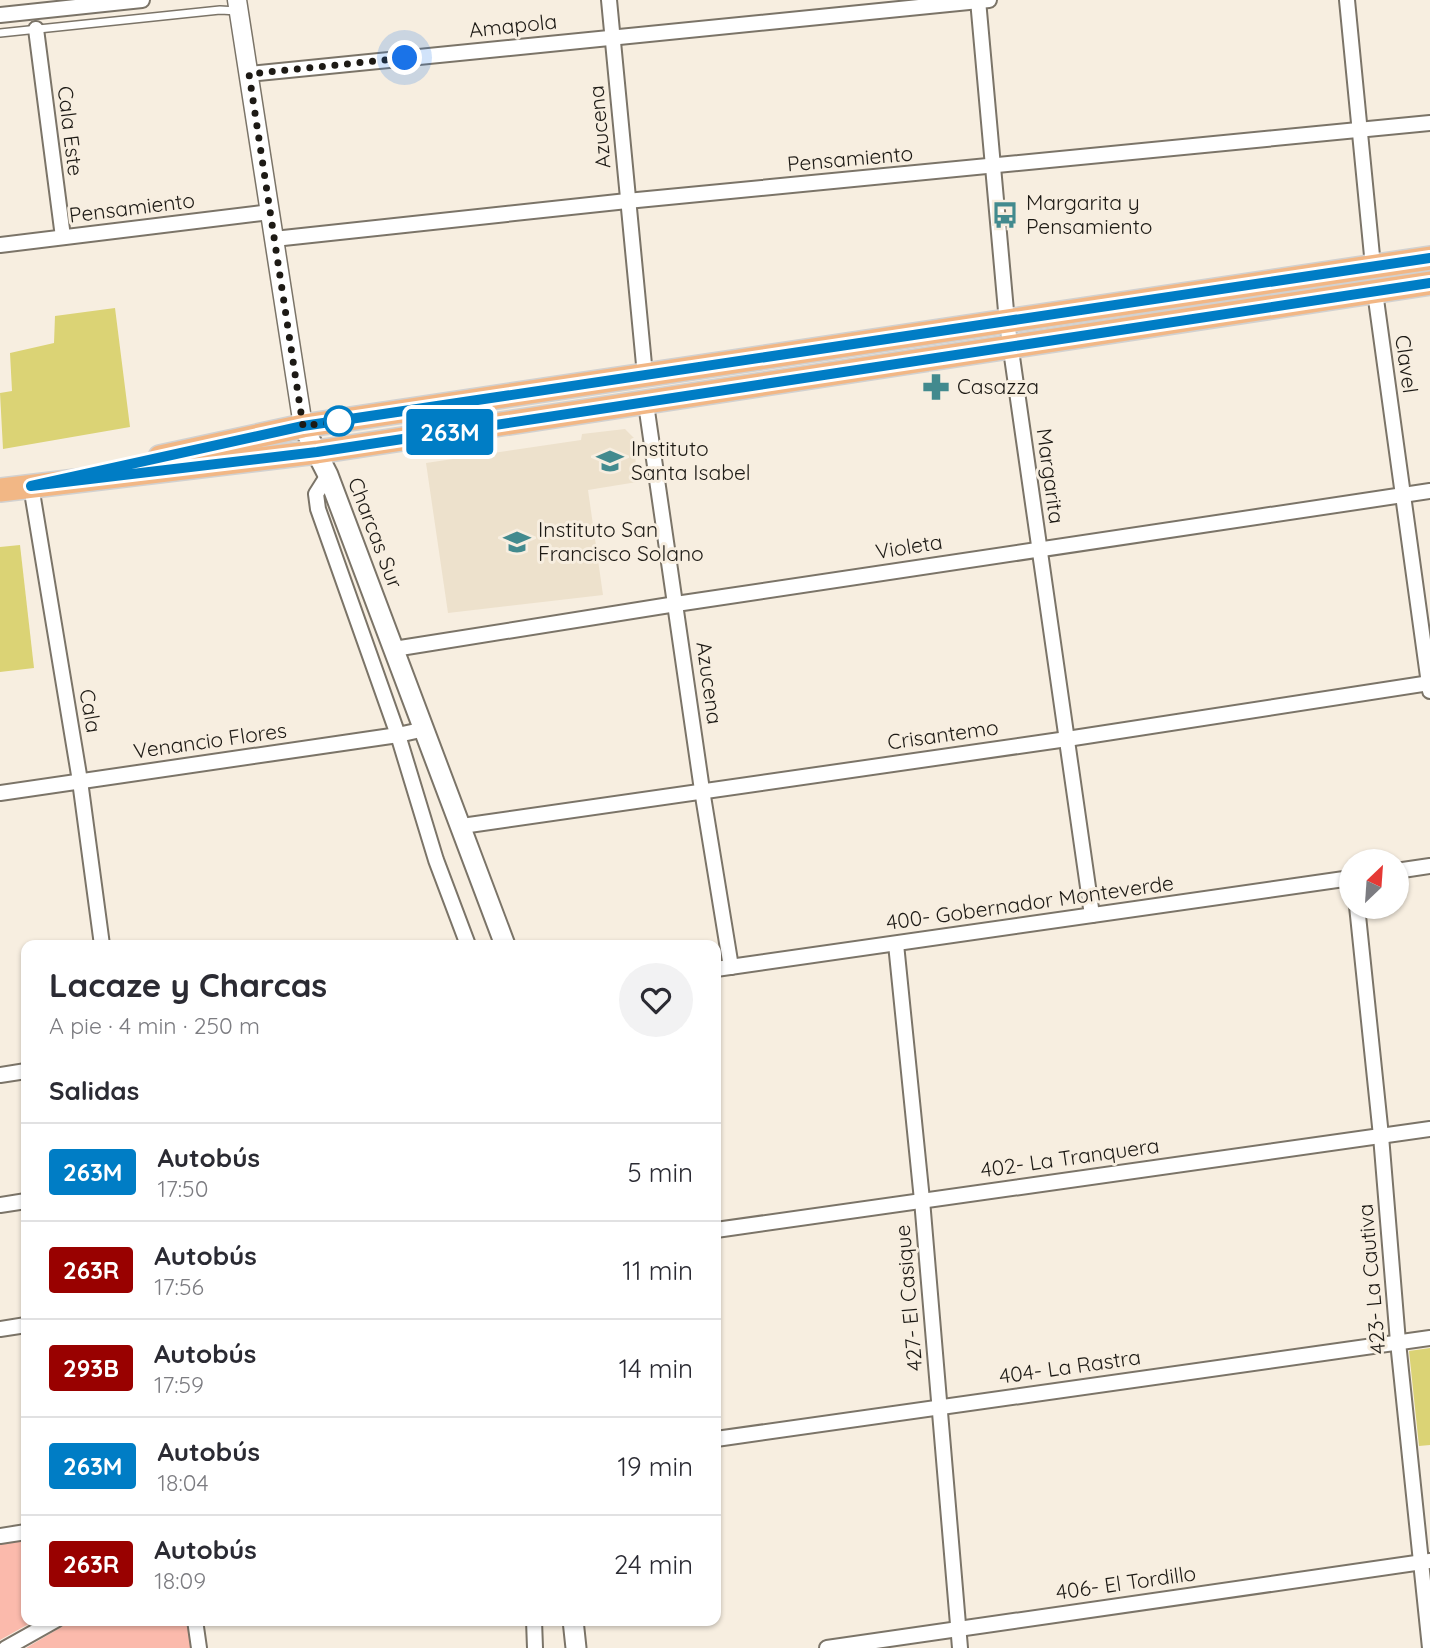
<!DOCTYPE html>
<html lang="es">
<meta charset="utf-8">
<style>
:root{--surface:#fff;--page:#f2f2f3;--text:#2b2b33;--muted:#7c7c81;--line:#e1e1e2}
body{margin:0;font-family:Quicksand,sans-serif;background:var(--page);color:var(--text);height:100vh;display:flex;flex-direction:column;font-size:26px;white-space:nowrap}
*{box-sizing:border-box;margin:0}
p{font-size:23px;color:var(--muted)}
.icon{flex:none;width:38px;height:38px;fill:none;stroke:currentColor;stroke-width:2;stroke-linecap:round;stroke-linejoin:round}
.map{position:relative;flex:1;overflow:hidden}
.details{position:absolute;left:21px;top:940px;width:700px;height:686px;display:flex;flex-direction:column;background:var(--surface);border-radius:14px;box-shadow:0 2px 5px #0004}
.details>*{flex:none}
.badge{padding:0 14px;border-radius:5px;font-size:24px;line-height:46px}
.needle{width:46px;rotate:25deg}
.tools{position:absolute;left:1339px;top:849px;display:grid;gap:14px}
.tools a{display:grid;place-items:center;width:70px;height:70px;border-radius:50%;background:var(--surface);box-shadow:0 2px 5px #0004;font-size:35px}
.you{position:absolute;width:35px;height:35px;margin:-18px;border:5px solid #fff;border-radius:50%;background:#1a73e8;box-shadow:0 0 0 10px #1a73e833}
.map>.badge{position:absolute;translate:-50% -50%;box-shadow:0 0 0 4px #fff}
h2{padding:0 28px;font-size:26px;line-height:63px}
.round{display:grid;place-items:center;flex:none;width:74px;height:74px;border-radius:37px;background:var(--page)}
.headline{display:flex;align-items:center;justify-content:space-between;height:119px;padding:0 28px}
h1{font-size:33px;font-weight:700;line-height:52px}
ul{padding:0;list-style:none}
li{display:flex;align-items:center;gap:21px;height:98px;padding:0 28px;border-top:2px solid var(--line)}
li div{flex:1}
li b{display:block;font-size:26px}
li em{font-style:normal}
li .badge{min-width:77px;font-weight:700;text-align:center}
.map>svg:first-child{display:block}
</style>
<div class="map">
<svg width="1430" height="1648" viewBox="0 0 1430 1648">
<rect width="100%" height="100%" fill="#f7eee0"/>
<!-- built -->
<path fill="#ede1cc" d="M625 429 634 438 637 482 588 490 603 595 448 613 426 463 581 440 582 434Z"/>
<!-- green -->
<g fill="#fbbaac">
<path d="M26 1540V1620L34 1621 0 1640V1544Z"/>
<path d="M73 1620 188 1621 191 1648H26Z"/>
</g>
<!-- building -->
<g fill="#dbd375">
<path d="M115 308 130 427 3 449 0 393 12 391 10 353 54 343 55 316Z"/>
<path d="M20 545 34 668 0 672V547Z"/>
<path d="M1430 1348V1445L1419 1446 1409 1351Z"/>
</g>
<g fill="none" stroke-linecap="round" stroke-linejoin="round">
<defs>
<path id="service" d="M0 33 220 10 238 11"/>
<g id="minor">
<path d="M609 0 645 375"/>
<path d="M978 0 1007 322 1092 915"/>
<path d="M1347 0 1373 266"/>
<path d="M0 15 142 0"/>
<path d="M36 29 63 237"/>
<path d="M249 74 989 0"/>
<path d="M274 239 627 201 1430 123"/>
<path d="M0 245 270 212"/>
<path d="M1375 292 1430 691"/>
<path d="M646 404 702 790 731 967"/>
<path d="M328 475 316 494 318 509 398 735 436 860 468 945"/>
<path d="M31 486 80 781 102 945"/>
<path d="M394 649 676 604 1430 491"/>
<path d="M0 793 398 735 425 729"/>
<path d="M462 826 1067 739 1430 683"/>
<path d="M1396 871 1430 866"/>
<path d="M1357 906 1381 1136 1398 1342 1430 1648"/>
<path d="M896 944 922 1200 960 1648"/>
<path d="M716 969 1351 878"/>
<path d="M0 1075 26 1071"/>
<path d="M0 1205 26 1201"/>
<path d="M716 1230 1430 1129"/>
<path d="M0 1329 26 1325"/>
<path d="M716 1439 1430 1338"/>
<path d="M0 1536 26 1532"/>
<path d="M195 1620 199 1648"/>
<path d="M534 1620 535 1648"/>
<path d="M6 1648 56 1620"/>
<path d="M827 1648 1430 1561"/>
</g>
<path id="tertiary" d="M237 0 303 426"/>
<g id="secondary">
<path d="M303 426 328 475 505 945"/>
<path d="M573 1620 576 1648"/>
</g>
<g id="primary">
<path d="M160 457 303 426 1430 258"/>
<path d="M0 490 317 452 1430 283"/>
</g>
</defs>
<!-- service casing -->
<use href="#service" stroke="#7b7468" stroke-width="10"/>
<!-- minor casing -->
<use href="#minor" stroke="#7b7468" stroke-width="18"/>
<!-- tertiary casing -->
<use href="#tertiary" stroke="#7b7468" stroke-width="21"/>
<!-- secondary casing -->
<use href="#secondary" stroke="#7b7468" stroke-width="23"/>
<!-- primary casing -->
<use href="#primary" stroke="#d2d1d0" stroke-width="26"/>
<!-- service -->
<use href="#service" stroke="#fff" stroke-width="7"/>
<!-- minor -->
<use href="#minor" stroke="#fff" stroke-width="14"/>
<!-- tertiary -->
<use href="#tertiary" stroke="#fff" stroke-width="18"/>
<!-- secondary -->
<use href="#secondary" stroke="#fff" stroke-width="19"/>
<!-- primary -->
<use href="#primary" stroke="#f2b785" stroke-width="23"/>
</g>
<g fill="none" stroke-linecap="round" stroke-linejoin="round">
<defs>
<path id="line" d="M1430 258 303 426 31 486 317 452 1430 283"/>
</defs>
<!-- line casing -->
<use href="#line" stroke="#fff" stroke-width="16"/>
<!-- line -->
<use href="#line" stroke="#007dc5" stroke-width="10"/>
<!-- walk -->
<path stroke="#1d1a15" stroke-width="7" stroke-dasharray="0 12.6" d="M339 421 303 426 249 74 405 58"/>
</g>
<!-- icons -->
<defs>
<symbol id="bus-bare" viewBox="-9 -9 18 18"><path d="M-5-6H5V4H4V6H2V4H-2V6H-4V4H-5ZM-3.5-4V0h7V-4ZM-3.5 1.2v1.5H-2V1.2ZM2 1.2v1.5H3.5V1.2Z" fill="#428a8e" stroke="#f7eee0" stroke-width="2.5" paint-order="stroke"/></symbol>
<symbol id="pharmacy-bare" viewBox="-9 -9 18 18"><path d="M-2-6h4v4h4v4h-4v4h-4v-4h-4v-4h4Z" fill="#428a8e" stroke="#f7eee0" stroke-width="2.5" paint-order="stroke"/></symbol>
<symbol id="school-bare" viewBox="-9 -9 18 18"><path d="M0-5L7-2L0 1L-7-2ZM-4 1L0 2.5L4 1V4Q0 6-4 4Z" fill="#428a8e" stroke="#f7eee0" stroke-width="2.5" paint-order="stroke"/></symbol>
</defs>
<g fill-rule="evenodd">
<use href="#bus-bare" x="986" y="196" width="38" height="38"/>
<use href="#pharmacy-bare" x="917" y="368" width="38" height="38"/>
<use href="#school-bare" x="591" y="442" width="38" height="38"/>
<use href="#school-bare" x="498" y="523" width="38" height="38"/>
</g>
<!-- markers -->
<circle fill="#fff" stroke="#007dc5" stroke-width="3.5" cx="339" cy="421" r="14"/>
<g text-anchor="middle" stroke-width="6" stroke-linejoin="round" paint-order="stroke">
<!-- street labels -->
<g font-size="21" fill="#1d1a15" stroke="#f7eee0">
<text transform="translate(513 26) rotate(-6)" y="7">Amapola</text>
<text transform="translate(600 127) rotate(-95)" y="7">Azucena</text>
<text transform="translate(70 131) rotate(83)" y="7">Cala Este</text>
<text transform="translate(850 159) rotate(-5)" y="7">Pensamiento</text>
<text transform="translate(132 208) rotate(-7)" y="7">Pensamiento</text>
<text transform="translate(1406 364) rotate(82)" y="7">Clavel</text>
<text transform="translate(1050 476) rotate(82)" y="7">Margarita</text>
<text transform="translate(375 533) rotate(69)" y="7">Charcas Sur</text>
<text transform="translate(909 547) rotate(-9)" y="7">Violeta</text>
<text transform="translate(709 683) rotate(82)" y="7">Azucena</text>
<text transform="translate(90 711) rotate(80)" y="7">Cala</text>
<text transform="translate(943 735) rotate(-8)" y="7">Crisantemo</text>
<text transform="translate(210 741) rotate(-8)" y="7">Venancio Flores</text>
<text transform="translate(1030 903) rotate(-8)" y="7">400- Gobernador Monteverde</text>
<text transform="translate(1070 1158) rotate(-8)" y="7">402- La Tranquera</text>
<text transform="translate(1372 1279) rotate(-95)" y="7">423- La Cautiva</text>
<text transform="translate(909 1298) rotate(-95)" y="7">427- El Casique</text>
<text transform="translate(1070 1367) rotate(-8)" y="7">404- La Rastra</text>
<text transform="translate(1126 1583) rotate(-8)" y="7">406- El Tordillo</text>
</g>
<!-- poi labels -->
<g font-size="21" fill="#1d1a15" stroke="#f7eee0" text-anchor="start">
<text x="1026" y="210">Margarita y<tspan x="1026" dy="24">Pensamiento</tspan></text>
<text x="957" y="394">Casazza</text>
<text x="631" y="456">Instituto<tspan x="631" dy="24">Santa Isabel</tspan></text>
<text x="538" y="537">Instituto San<tspan x="538" dy="24">Francisco Solano</tspan></text>
</g>
</g>
</svg>
<div class="tools">
<a><svg class="needle" viewBox="-14 -14 28 28"><path d="M0-13l5 13h-10z" fill="#e53935"/><path d="M0 13l5-13h-10z" fill="#7c7c81"/></svg></a>
</div>
<div class="you" style="left:405px;top:58px"></div>
<b class="badge" style="left:450px;top:432px;background:#007dc5;color:#fff">263M</b>
<section class="details">
<div class="headline"><div><h1>Lacaze y Charcas</h1><p>A pie · 4 min · 250 m</p></div><a class="round"><svg class="icon" aria-label="heart" viewBox="0 0 24 24"><path d="M12 20l-8-8c-3-5 5-10 8-4 3-6 11-1 8 4z"/></svg></a></div>
<h2>Salidas</h2>
<ul>
<li><span class="badge" style="background:#007dc5;color:#fff">263M</span><div><b>Autobús</b><p>17:50</p></div><em>5 min</em></li>
<li><span class="badge" style="background:#990100;color:#fff">263R</span><div><b>Autobús</b><p>17:56</p></div><em>11 min</em></li>
<li><span class="badge" style="background:#990100;color:#fff">293B</span><div><b>Autobús</b><p>17:59</p></div><em>14 min</em></li>
<li><span class="badge" style="background:#007dc5;color:#fff">263M</span><div><b>Autobús</b><p>18:04</p></div><em>19 min</em></li>
<li><span class="badge" style="background:#990100;color:#fff">263R</span><div><b>Autobús</b><p>18:09</p></div><em>24 min</em></li>
</ul>
</section>
</div>
